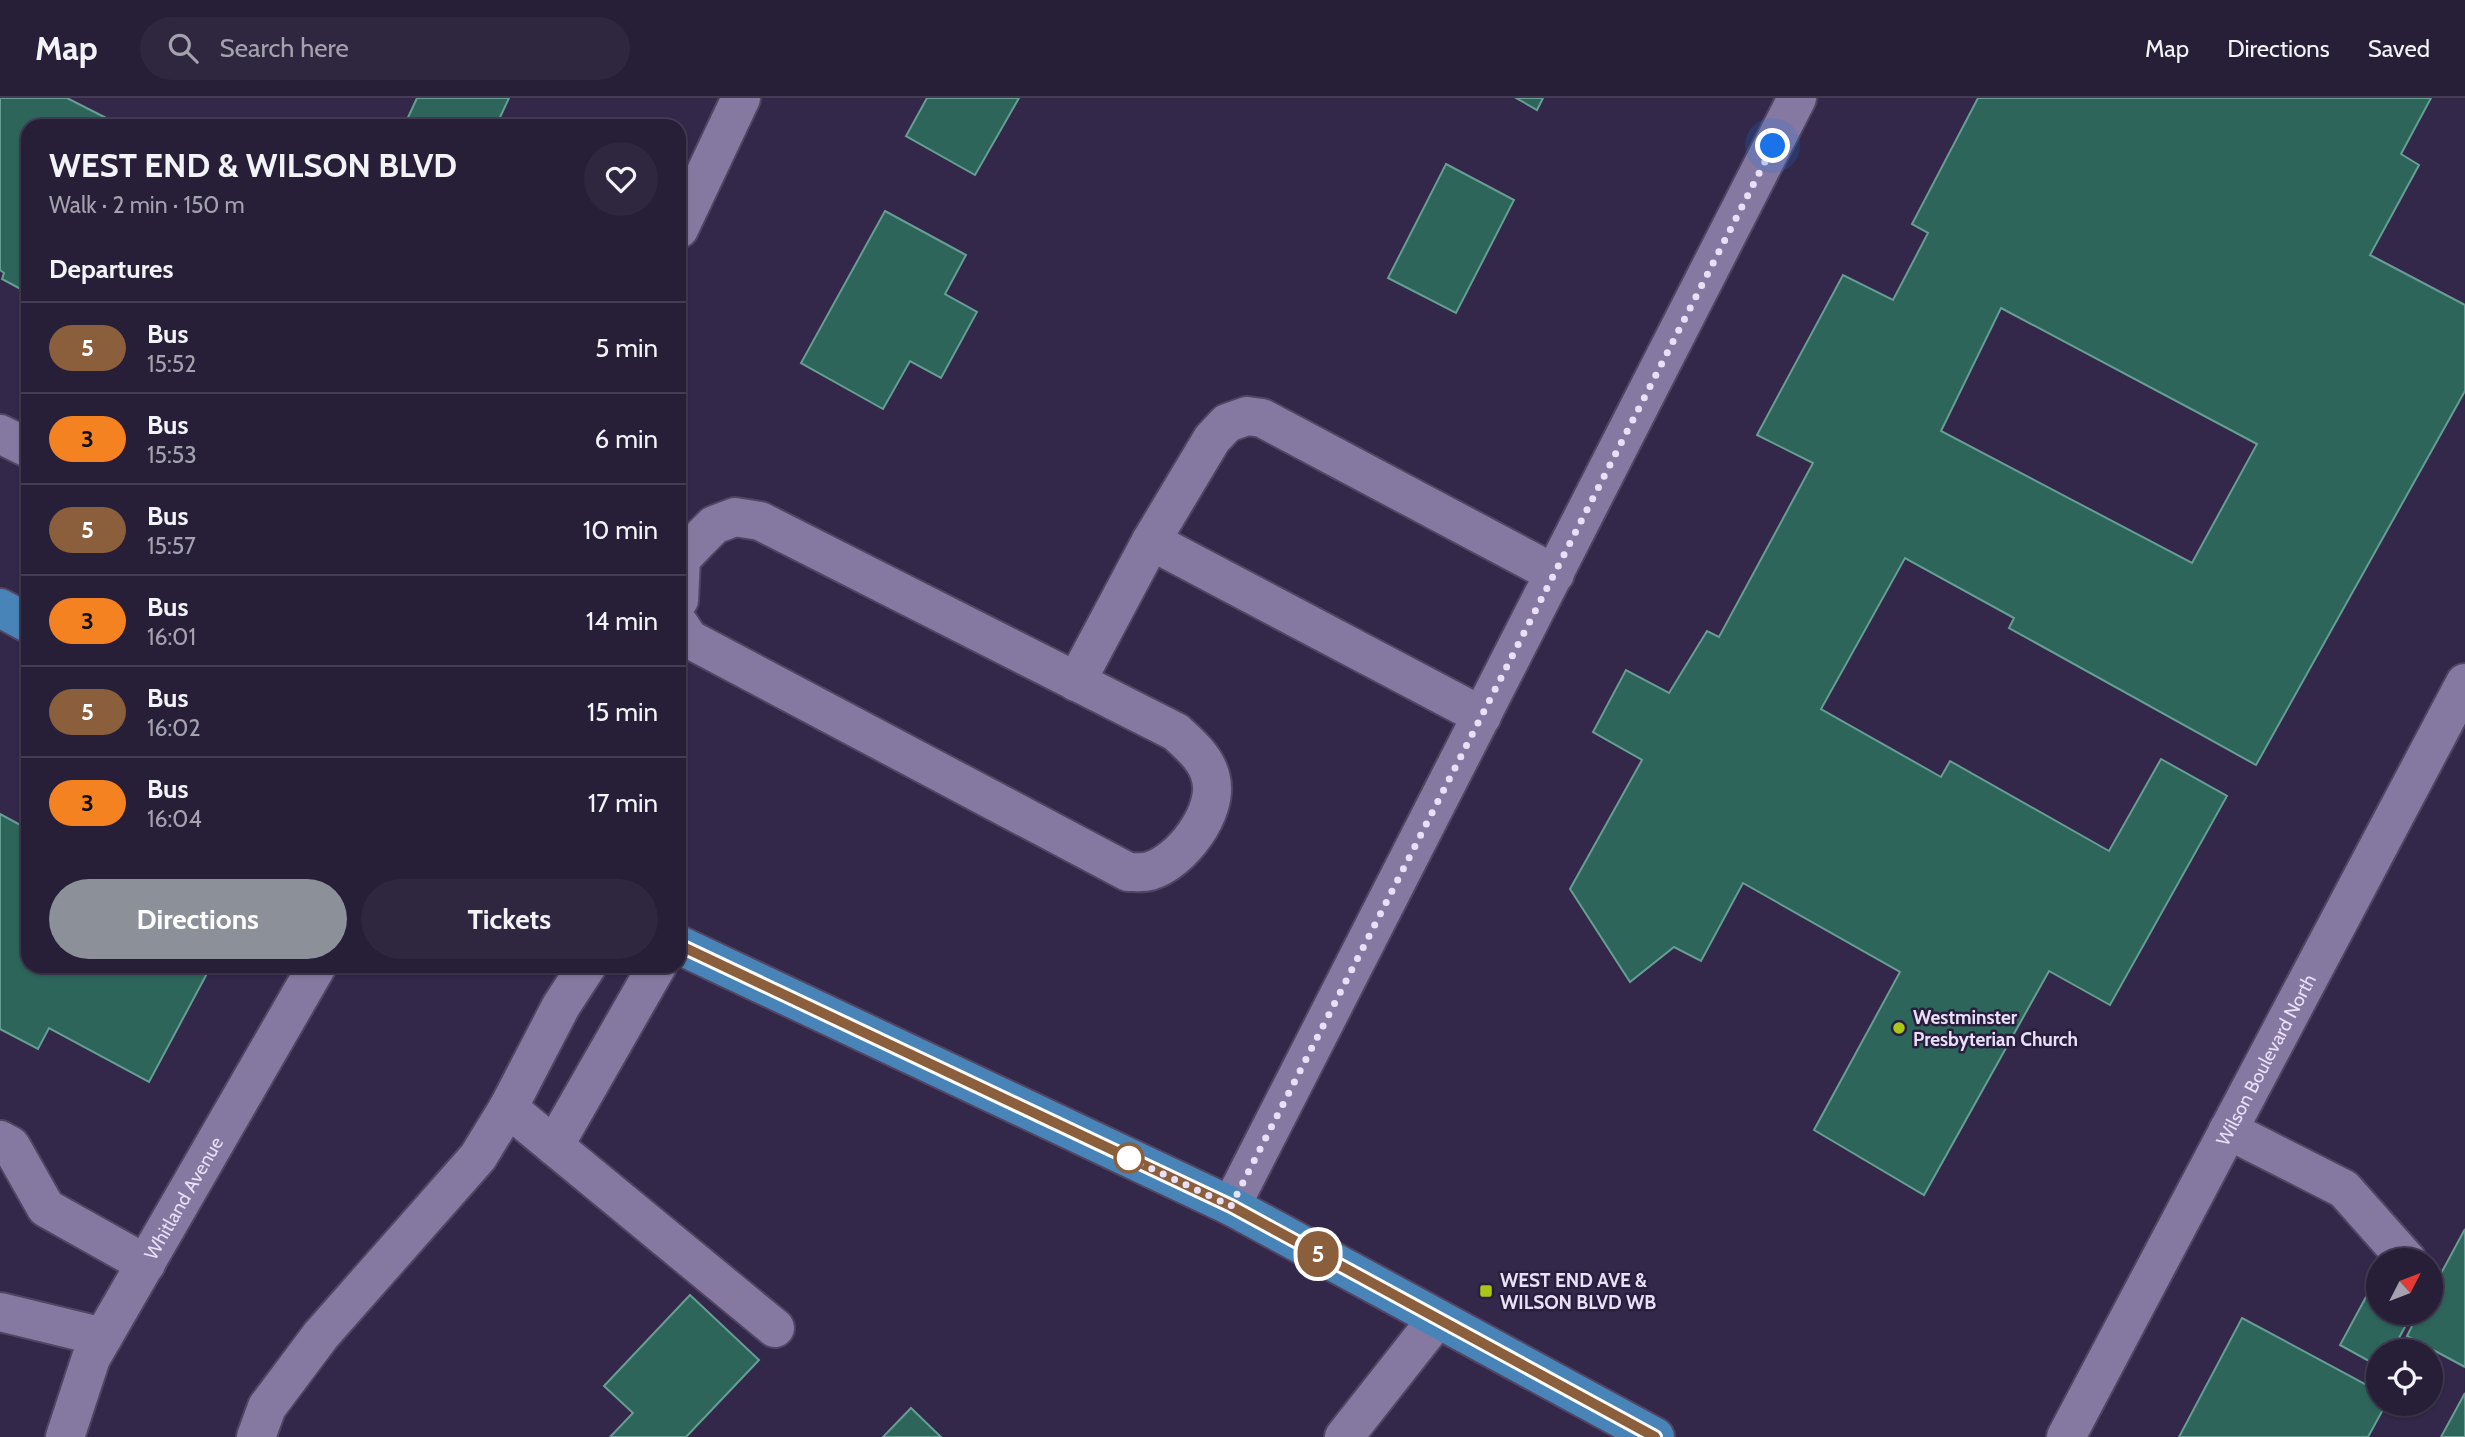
<!DOCTYPE html>
<meta charset="utf-8">
<style>
:root{--surface:#271e38;--page:#2f2740;--text:#f1f3f6;--muted:#a4a2ae;--line:#433c53;--accent:#8c9099}
body{margin:0;font-family:Cabin,sans-serif;background:var(--page);color:var(--text);height:100vh;display:flex;flex-direction:column;font-size:26px;white-space:nowrap}
*{box-sizing:border-box;margin:0}
p{font-size:23px;color:var(--muted)}
.icon{flex:none;width:38px;height:38px;fill:none;stroke:currentColor;stroke-width:2;stroke-linecap:round;stroke-linejoin:round}
.map{position:relative;flex:1;overflow:hidden}
.details{position:absolute;left:21px;top:21px;width:665px;height:854px;display:flex;flex-direction:column;background:var(--surface);border-radius:21px;box-shadow:0 2px 5px #0004,0 0 0 2px var(--line)}
.details>*{flex:none}
.badge{padding:0 14px;border-radius:23px;font-size:24px;line-height:46px}
.needle{width:46px;rotate:48deg}
.tools{position:absolute;left:2366px;top:1150px;display:grid;gap:14px}
.tools a{display:grid;place-items:center;width:77px;height:77px;border-radius:50%;background:var(--surface);box-shadow:0 2px 5px #0004,0 0 0 2px var(--line);font-size:35px}
.you{position:absolute;width:35px;height:35px;margin:-18px;border:5px solid #fff;border-radius:50%;background:#1a73e8;box-shadow:0 0 0 10px #1a73e833}
.map>.badge{position:absolute;translate:-50% -50%;box-shadow:0 0 0 4px #fff}
h2{padding:0 28px;font-size:26px;line-height:63px}
.round{display:grid;place-items:center;flex:none;width:74px;height:74px;border-radius:37px;background:var(--page)}
.summary{display:flex;align-items:center;justify-content:space-between;height:119px;padding:0 28px}
h1{font-size:33px;font-weight:800;line-height:52px}
.primary-button{display:flex;gap:14px;margin-top:auto;padding:14px 28px}
.primary-button a{flex:1;height:80px;border-radius:42px;background:var(--accent);color:#fff;font-size:28px;font-weight:800;line-height:80px;text-align:center}
.primary-button a+a{background:var(--page);color:var(--text)}
ul{padding:0;list-style:none}
li{display:flex;align-items:center;gap:21px;height:91px;padding:0 28px;border-top:2px solid var(--line)}
li div{flex:1}
li b{display:block;font-size:26px}
li em{font-style:normal}
li .badge{min-width:77px;font-weight:700;text-align:center}
header{display:flex;align-items:center;gap:42px;box-sizing:border-box;height:98px;padding:0 35px;background:var(--surface);border-bottom:2px solid var(--line)}
header strong{font-size:33px}
nav{display:flex;gap:38px;margin-inline-start:auto;font-size:24px}
.search{width:490px;height:63px;background:var(--page);display:flex;align-items:center;gap:18px;box-sizing:border-box;padding:0 24px;border-radius:38px;color:var(--muted);font-size:26px}
.map>svg:first-child{display:block}
</style>
<header>
<strong>Map</strong>
<div class="search"><svg class="icon" aria-label="search" viewBox="0 0 24 24"><circle cx="10" cy="10" r="6"/><path d="M15 15l6 6"/></svg>Search here</div>
<nav><a>Map</a><a>Directions</a><a>Saved</a></nav>
</header>
<div class="map">
<svg width="2465" height="1339" viewBox="0 0 2465 1339">
<rect width="100%" height="100%" fill="#34284a"/>
<!-- building -->
<g fill="#2d655b" stroke="#669e93" stroke-width="2" fill-rule="evenodd">
<path d="M0 0H67L122 28H28V195L2 181 4 175 0 172Z"/>
<path d="M417 0H509L496 28H404Z"/>
<path d="M927 0H1019L975 77 906 38Z"/>
<path d="M1516 0H1543L1537 12Z"/>
<path d="M1978 0H2431L2401 56 2419 67 2370 157 2465 207V293L2256 667 2009 530 2014 520 1905 460 1821 611 1941 679 1950 663 2109 753 2161 661 2227 698 2110 907 2049 873 1924 1097 1814 1032 1900 874 1743 785 1701 863 1674 849 1630 884 1570 791 1642 662 1593 634 1626 572 1669 595 1707 533 1719 539 1813 365 1757 337 1843 177 1893 202 1928 135 1912 126ZM2001 210 2257 346 2192 465 1941 333Z"/>
<path d="M1446 66 1514 102 1456 215 1388 180Z"/>
<path d="M885 113 966 157 945 196 977 214 941 280 910 263 883 311 801 265Z"/>
<path d="M0 716 28 731V868H211L149 984 49 930 38 951 0 931Z"/>
<path d="M2465 1131V1269L2407 1238 2419 1214H2431V1194Z"/>
<path d="M2373 1186 2378 1189V1214H2413L2392 1253H2378V1268L2340 1247Z"/>
<path d="M690 1197 759 1262 686 1339H610L633 1315 604 1288Z"/>
<path d="M2242 1220 2378 1293V1306H2386L2368 1339H2179Z"/>
<path d="M2465 1295V1339H2441Z"/>
<path d="M911 1310 941 1339H883Z"/>
</g>
<g fill="none" stroke-linecap="round" stroke-linejoin="round">
<defs>
<g id="minor">
<path d="M679 131 741 0"/>
<path d="M0 336 28 350"/>
<path d="M679 502 681 461 698 443 714 427 735 419 760 423 1176 634C1190 647 1207 661 1211 681 1219 714 1181 764 1150 773 1143 775 1135 774 1128 774L689 541 679 526"/>
<path d="M1076 584 1151 443"/>
<path d="M1482 618 1151 443 1212 341 1227 325 1247 318 1262 320 1555 476"/>
<path d="M508 1010 775 1230"/>
<path d="M2228 1032 2344 1091 2407 1162"/>
<path d="M0 1042 11 1048 46 1110 146 1166"/>
<path d="M554 1048 657 868"/>
<path d="M1231 1108 1797 0"/>
<path d="M0 1214 103 1239"/>
<path id="s1" d="M65 1339 91 1260 317 868"/>
<path d="M256 1339 267 1309 321 1237 478 1059 508 1010 561 908 587 868"/>
<path d="M1344 1339 1437 1221"/>
<path id="s2" d="M2066 1339 2465 585"/>
</g>
<g id="major">
<path d="M0 510 28 525"/>
<path d="M679 847 1231 1108 1655 1339"/>
</g>
</defs>
<!-- minor casing -->
<use href="#minor" stroke="#514563" stroke-width="42"/>
<!-- major casing -->
<use href="#major" stroke="#514563" stroke-width="42"/>
<!-- minor -->
<use href="#minor" stroke="#8679a1" stroke-width="38"/>
<!-- major -->
<use href="#major" stroke="#4984b8" stroke-width="38"/>
</g>
<g fill="none" stroke-linecap="round" stroke-linejoin="round">
<defs>
<path id="line" d="M679 847 1231 1108 1655 1339"/>
</defs>
<!-- line casing -->
<use href="#line" stroke="#fff" stroke-width="16"/>
<!-- line -->
<use href="#line" stroke="#8b5e3c" stroke-width="10"/>
<!-- walk -->
<path stroke="#e7e0f7" stroke-width="7" stroke-dasharray="0 12.6" d="M1129 1060 1231 1108 1773 48"/>
</g>
<!-- markers -->
<g fill="#aac717" stroke="#2a1e3f" stroke-width="2.5">
<circle cx="1899" cy="930" r="7"/>
<rect x="1479" y="1186" width="14" height="14" rx="3.5"/>
</g>
<circle fill="#fff" stroke="#8b5e3c" stroke-width="3.5" cx="1129" cy="1060" r="14"/>
<g text-anchor="middle" stroke-width="5" stroke-linejoin="round" paint-order="stroke">
<!-- poi labels -->
<g font-size="19" font-weight="bold" fill="#e7e0f7" stroke="#2a1e3f" text-anchor="start">
<text x="1913" y="926">Westminster<tspan x="1913" dy="22">Presbyterian Church</tspan></text>
<text x="1500" y="1189">WEST END AVE &amp;<tspan x="1500" dy="22">WILSON BLVD WB</tspan></text>
</g>
<!-- street labels -->
<g font-size="19" fill="#e7e0f7" stroke="#2a1e3f">
<text dy="7" stroke="none"><textPath href="#s2" startOffset="427">Wilson Boulevard North</textPath></text>
<text dy="7" stroke="none"><textPath href="#s1" startOffset="268">Whitland Avenue</textPath></text>
</g>
</g>
</svg>
<div class="tools">
<a><svg class="needle" viewBox="-14 -14 28 28"><path d="M0-13l5 13h-10z" fill="#e53935"/><path d="M0 13l5-13h-10z" fill="#a4a2ae"/></svg></a>
<a><svg class="icon" aria-label="locate" viewBox="0 0 24 24"><circle cx="12" cy="12" r="6"/><path d="M12 2v4M12 18v4M2 12h4M18 12h4"/></svg></a>
</div>
<div class="you" style="left:1773px;top:48px"></div>
<b class="badge" style="left:1318px;top:1156px;background:#8b5e3c;color:#fff">5</b>
<section class="details">
<div class="summary"><div><h1>WEST END &amp; WILSON BLVD</h1><p>Walk · 2 min · 150 m</p></div><a class="round"><svg class="icon" aria-label="heart" viewBox="0 0 24 24"><path d="M12 20l-8-8c-3-5 5-10 8-4 3-6 11-1 8 4z"/></svg></a></div>
<h2>Departures</h2>
<ul>
<li><span class="badge" style="background:#8b5e3c;color:#fff">5</span><div><b>Bus</b><p>15:52</p></div><em>5 min</em></li>
<li><span class="badge" style="background:#f58220;color:#111">3</span><div><b>Bus</b><p>15:53</p></div><em>6 min</em></li>
<li><span class="badge" style="background:#8b5e3c;color:#fff">5</span><div><b>Bus</b><p>15:57</p></div><em>10 min</em></li>
<li><span class="badge" style="background:#f58220;color:#111">3</span><div><b>Bus</b><p>16:01</p></div><em>14 min</em></li>
<li><span class="badge" style="background:#8b5e3c;color:#fff">5</span><div><b>Bus</b><p>16:02</p></div><em>15 min</em></li>
<li><span class="badge" style="background:#f58220;color:#111">3</span><div><b>Bus</b><p>16:04</p></div><em>17 min</em></li>
</ul>
<div class="primary-button"><a>Directions</a><a>Tickets</a></div>
</section>
</div>
